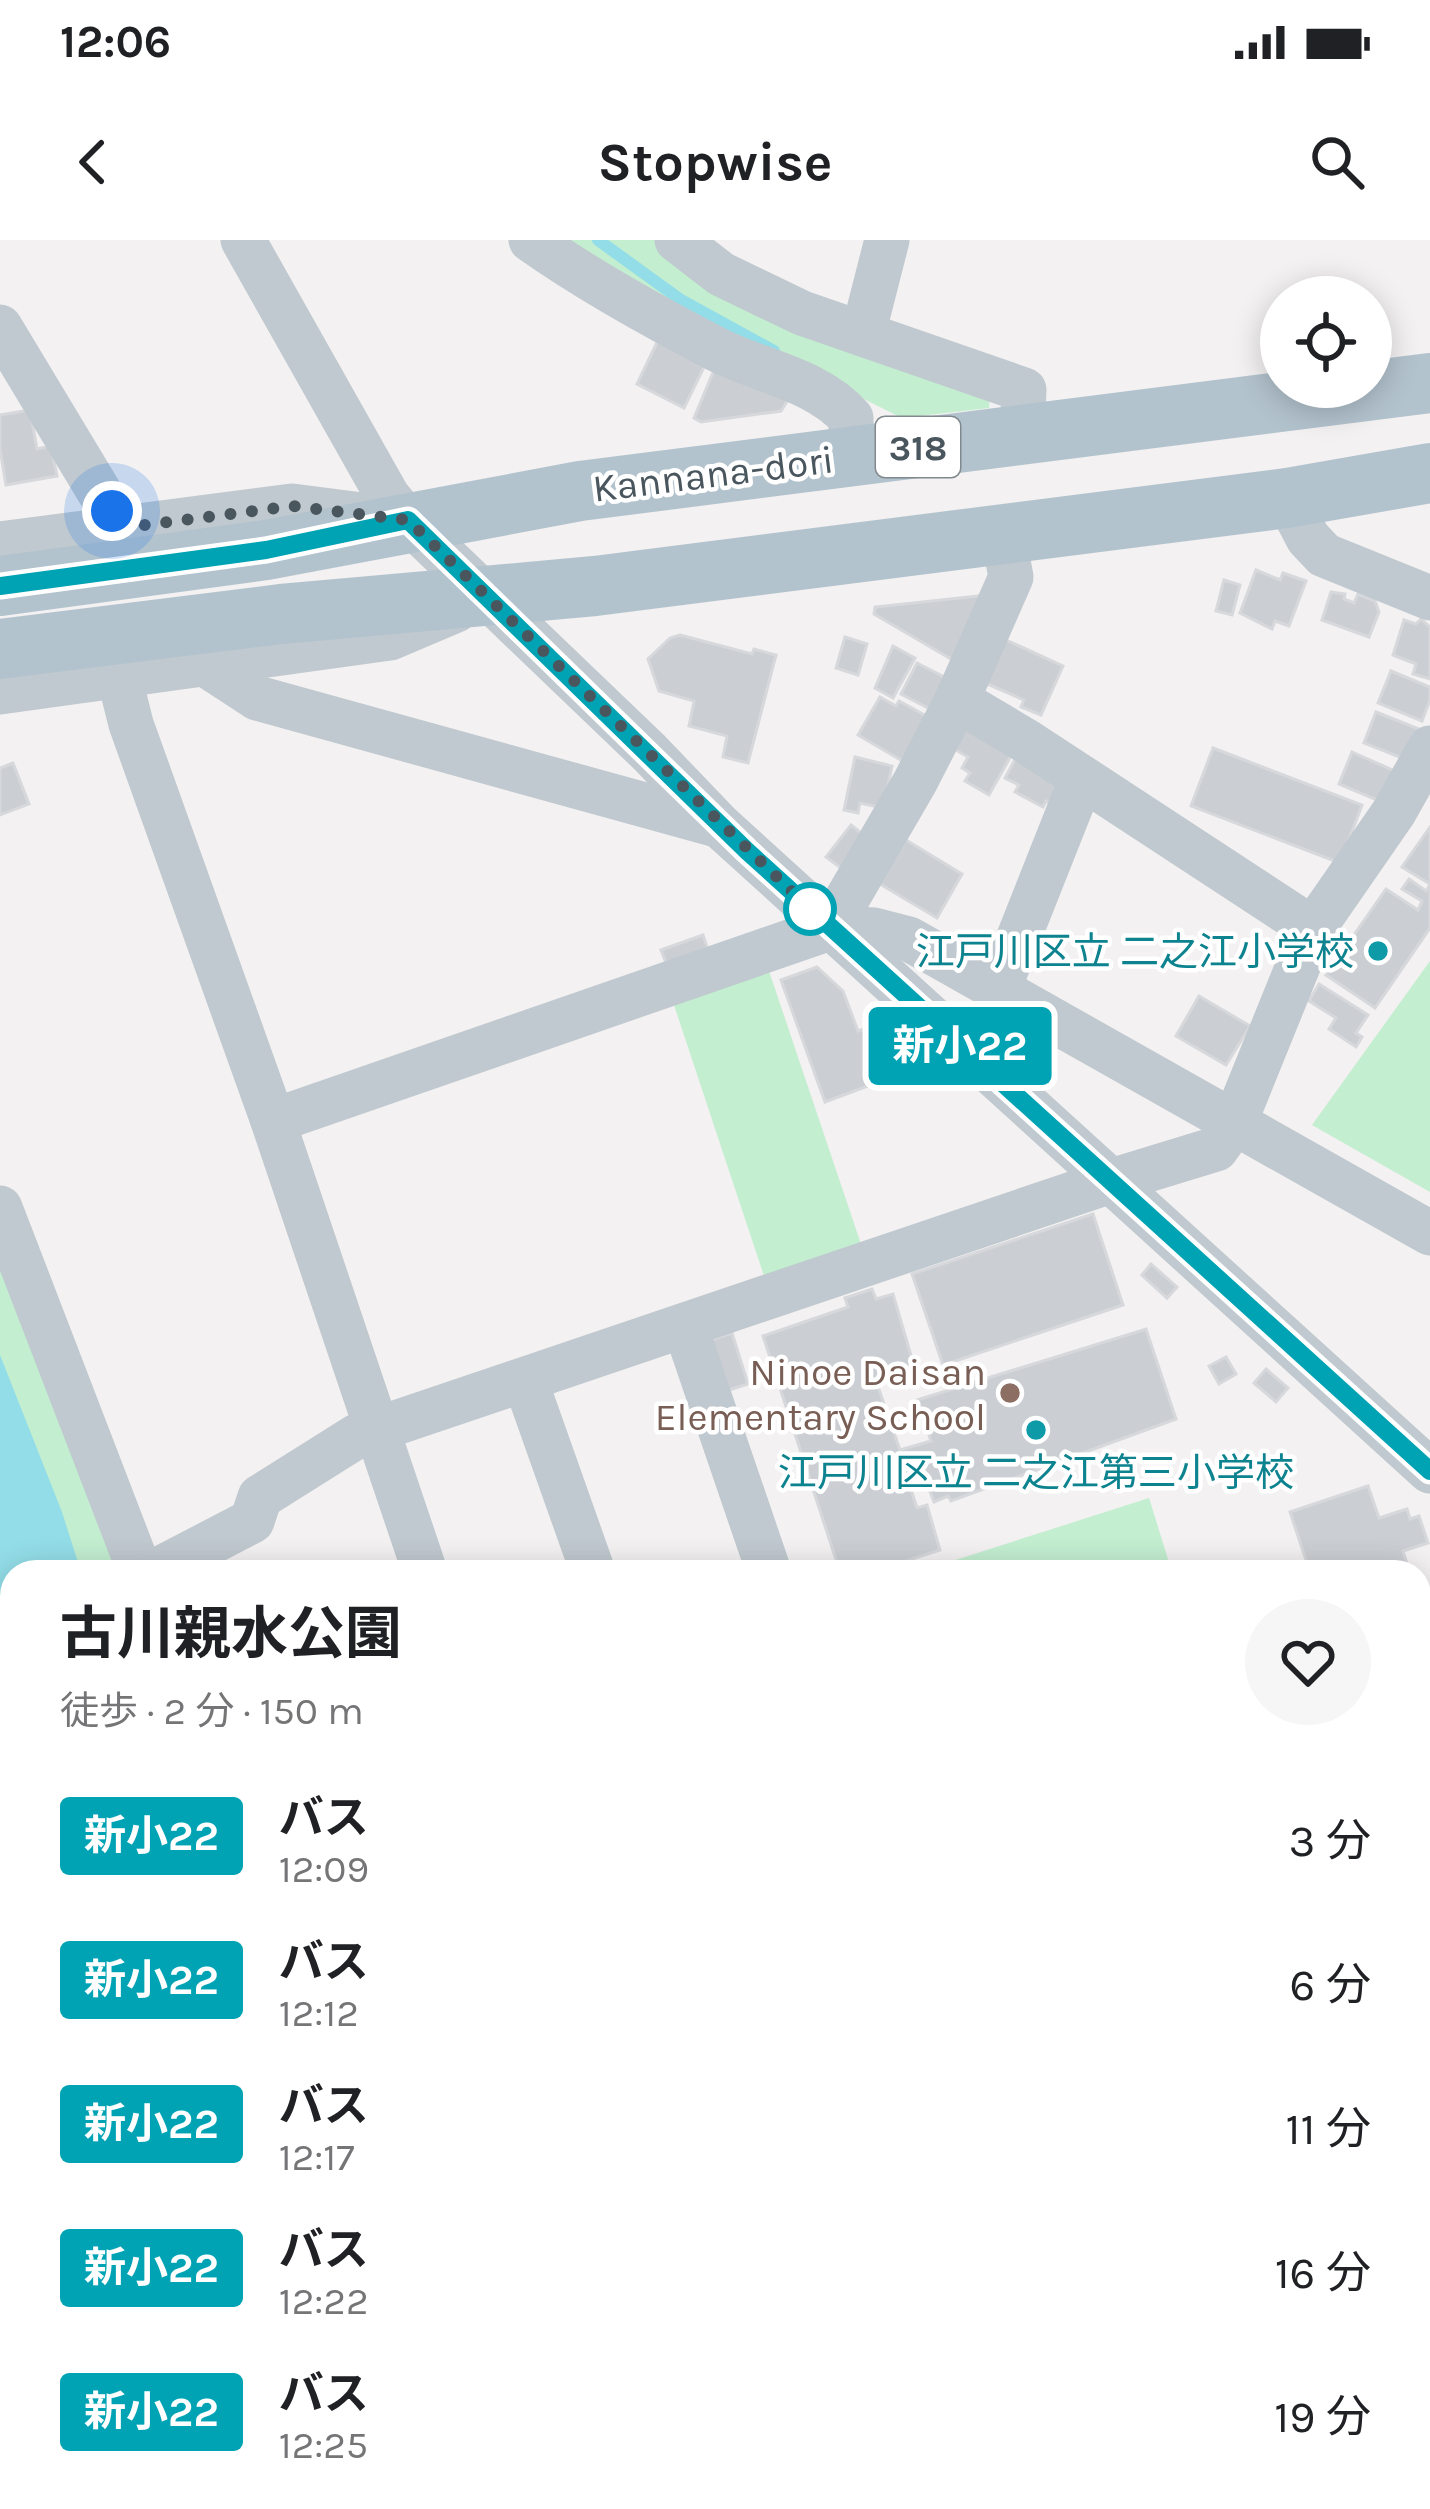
<!DOCTYPE html>
<html lang="ja">
<meta charset="utf-8">
<style>
:root{--surface:#fff;--page:#f6f6f6;--text:#202124;--muted:#757577}
body{margin:0;font-family:Karla,"Noto Sans JP",sans-serif;background:var(--page);color:var(--text);height:100vh;display:flex;flex-direction:column;font-size:45px;white-space:nowrap}
*{box-sizing:border-box;margin:0}
p{font-size:39px;color:var(--muted)}
.icon{flex:none;width:66px;height:66px;fill:none;stroke:currentColor;stroke-width:2;stroke-linecap:round;stroke-linejoin:round}
.map{position:relative;flex:1;overflow:hidden}
.details{position:absolute;left:0px;top:1320px;width:1431px;height:951px;display:flex;flex-direction:column;background:var(--surface);border-radius:36px 36px 0 0;box-shadow:0 6px 30px #0003}
.details>*{flex:none}
.badge{padding:0 24px;border-radius:9px;font-size:42px;line-height:78px}
.controls{position:absolute;left:1260px;top:36px;display:grid;gap:24px}
.controls a{display:grid;place-items:center;width:132px;height:132px;border-radius:50%;background:var(--surface);box-shadow:0 6px 30px #0003;font-size:60px}
.you{position:absolute;width:60px;height:60px;margin:-30px;border:9px solid #fff;border-radius:50%;background:#1a73e8;box-shadow:0 0 0 18px #1a73e833}
.map>.badge{position:absolute;translate:-50% -50%;box-shadow:0 0 0 6px #fff}
.round{display:grid;place-items:center;flex:none;width:126px;height:126px;border-radius:63px;background:var(--page)}
.headline{display:flex;align-items:center;justify-content:space-between;height:204px;padding:0 60px}
h1{font-size:57px;font-weight:700;line-height:90px}
ul{padding:0;list-style:none}
li{display:flex;align-items:center;gap:36px;height:144px;padding:0 60px}
li div{flex:1}
li b{display:block;font-size:45px}
li em{font-style:normal}
li .badge{min-width:132px;font-weight:700;text-align:center}
.status{display:flex;justify-content:space-between;align-items:center;height:84px;padding:0 60px;background:var(--surface);direction:ltr}
.status svg{height:33px;fill:currentColor}
header{display:flex;justify-content:space-between;align-items:center;height:156px;padding:0 60px;background:var(--surface);font-size:54px;font-weight:700}
.map>svg:first-child{display:block}
</style>
<div class="status"><b>12:06</b><svg viewBox="0 0 49 12"><path d="M0 12V9h3v3zM5 12V6h3v6zM10 12V3h3v9zM15 12V0h3v12zM26 1h20v11H26zM47 4h2v5h-2z"/></svg></div>
<header><svg class="icon" aria-label="back" viewBox="0 0 24 24"><path d="M15 5l-7 7 7 7"/></svg>Stopwise<svg class="icon" aria-label="search" viewBox="0 0 24 24"><circle cx="10" cy="10" r="6"/><path d="M15 15l6 6"/></svg></header>
<div class="map">
<svg width="1430" height="2269" viewBox="0 0 1430 2269">
<rect width="100%" height="100%" fill="#f3f1f1"/>
<!-- green -->
<g fill="#c3eed0">
<path d="M545 0H655L708 37 990 152 989 168 902 178Z"/>
<path d="M1430 721V952L1312 885Z"/>
<path d="M768 728 865 1016 768 1048 672 759Z"/>
<path d="M0 992 134 1332H12V1538L0 1507Z"/>
<path d="M1149 1258 1172 1332H918Z"/>
</g>
<!-- water -->
<path fill="#93dde8" d="M0 1115 62 1272 81 1332H12V1458L0 1427Z"/>
<g fill="none" stroke-linecap="round" stroke-linejoin="round">
<!-- stream -->
<path stroke="#93dde8" stroke-width="12" d="M598 0 681 60 774 111"/>
</g>
<!-- building -->
<g fill="#cbcfd3" stroke="#d6d8dc" stroke-width="3">
<path d="M660 96 708 119 684 168 637 144Z"/>
<path d="M717 123 791 155 781 171 701 182 694 178Z"/>
<path d="M30 170 37 209 51 206 57 236 6 245 0 209V175Z"/>
<path d="M1256 330 1280 340 1283 333 1306 341 1289 386 1275 381 1272 389 1240 373Z"/>
<path d="M1224 340 1240 345 1232 375 1216 371Z"/>
<path d="M1331 352 1345 354 1344 359 1354 363 1358 354 1375 361 1379 372 1369 397 1322 380Z"/>
<path d="M987 355 958 423 874 374 875 367Z"/>
<path d="M1421 379 1430 387V439L1413 434 1416 424 1393 415 1404 380 1416 384Z"/>
<path d="M680 395 752 414 754 409 776 415 748 523 723 517 727 496 689 486 694 461 659 451 648 419 670 398Z"/>
<path d="M845 397 867 404 858 435 836 428Z"/>
<path d="M1004 399 1063 426 1041 475 1021 467 1024 460 985 443Z"/>
<path d="M893 406 915 418 893 458 875 448Z"/>
<path d="M917 423 954 442 938 473 901 454Z"/>
<path d="M1391 431 1430 447V460L1422 481 1378 463Z"/>
<path d="M880 457 896 466 899 461 932 479 906 523 858 495Z"/>
<path d="M1376 472 1419 489 1407 520 1364 503Z"/>
<path d="M959 484 1016 507 989 555 965 541 970 533 962 528 968 517 947 505Z"/>
<path d="M1213 508 1362 565 1340 623 1191 566Z"/>
<path d="M1352 512 1397 532 1384 563 1339 544Z"/>
<path d="M1018 514 1064 538 1051 563 1046 561 1043 567 1015 552 1019 545 1005 538Z"/>
<path d="M855 517 892 526 883 568 860 563 858 573 844 570Z"/>
<path d="M13 523 29 564 0 575V528Z"/>
<path d="M851 585 870 600 845 631 826 617Z"/>
<path d="M1430 587V644L1402 627Z"/>
<path d="M906 600 962 634 937 678 880 644Z"/>
<path d="M1409 639 1426 651 1430 645V688L1375 768 1326 735 1386 649 1418 670 1422 661 1402 649Z"/>
<path d="M703 695 712 722 671 736 661 710Z"/>
<path d="M817 727 843 751 858 791 867 788 881 841 825 862 781 740Z"/>
<path d="M1319 744 1368 775 1356 793 1362 797 1356 807 1329 789 1336 778 1309 761Z"/>
<path d="M1199 756 1250 786 1226 825 1176 796Z"/>
<path d="M1093 974 1123 1065 943 1125 912 1034Z"/>
<path d="M1151 1024 1177 1047 1167 1058 1142 1035Z"/>
<path d="M872 1049 876 1059 893 1054 915 1129 876 1141 900 1210 931 1201 917 1160 1146 1089 1176 1179 951 1261 948 1256 934 1262 920 1225 905 1231 917 1268 927 1265 940 1310 872 1332H840L763 1096 848 1067 845 1058Z"/>
<path d="M732 1093 748 1144 726 1151 710 1100Z"/>
<path d="M1226 1117 1236 1134 1219 1144 1209 1126Z"/>
<path d="M1266 1129 1288 1148 1276 1162 1254 1143Z"/>
<path d="M1368 1246 1379 1278 1407 1269 1410 1279 1419 1276 1428 1303 1403 1311 1408 1327 1393 1332H1310L1290 1272Z"/>
</g>
<g fill="none" stroke-linecap="round" stroke-linejoin="round">
<!-- minor -->
<g stroke="#c0c9cf" stroke-width="45">
<path d="M243 0 388 257 408 281 649 512 720 586 1430 1231"/>
<path d="M531 0C589 41 654 77 718 110 762 132 816 139 851 178V215"/>
<path d="M677 0 721 34 802 73 1024 150 1022 194"/>
<path d="M0 87 121 288"/>
<path d="M863 94 887 0"/>
<path d="M1287 258 1308 298 1324 315 1430 358"/>
<path d="M0 304 292 266 378 277"/>
<path d="M208 426 257 458 717 585"/>
<path d="M119 436 131 484 273 881 425 1332"/>
<path d="M0 452 390 398 456 370"/>
<path d="M957 460 1026 501 1313 689"/>
<path d="M830 688 915 542 957 460 1011 337 1003 294"/>
<path d="M998 750 1082 538"/>
<path d="M273 881 830 688 874 690 909 699 1430 993"/>
<path d="M0 968 140 1332"/>
<path d="M685 1086 769 1332"/>
<path d="M525 1140 593 1332"/>
<path d="M154 1332 252 1281 260 1257 357 1196 1108 942 1216 909 1234 884 1313 689 1394 572 1430 508"/>
<path d="M1419 1526 1430 1522"/>
<path d="M0 1555 12 1586"/>
<path d="M0 1789 12 1819"/>
<path d="M1419 1865 1430 1861"/>
<path d="M0 2017 12 2007"/>
<path d="M0 2150 12 2176"/>
<path d="M1419 2217 1430 2213"/>
<path d="M274 2259 278 2269"/>
<path d="M483 2259 486 2269"/>
<path d="M746 2259 748 2269"/>
<path d="M893 2259 896 2269"/>
<path d="M1003 2259 1006 2269"/>
<path d="M1338 2259 1341 2269"/>
<path d="M1267 2269 1296 2259"/>
</g>
<!-- major -->
<g stroke="#b3c3ce" stroke-width="60">
<path d="M0 346 266 310 580 251 1430 143"/>
<path d="M0 409 281 374 595 346 1287 258 1430 233"/>
</g>
</g>
<g fill="none" stroke-linecap="round" stroke-linejoin="round">
<defs>
<path id="line" d="M0 346 266 310 408 280 747 611 1430 1231"/>
</defs>
<!-- line casing -->
<use href="#line" stroke="#fff" stroke-width="27"/>
<!-- line -->
<use href="#line" stroke="#00a3b4" stroke-width="18"/>
<!-- walk -->
<path stroke="#4a565e" stroke-width="12" stroke-dasharray="0 21.6" d="M112 271 121 288 292 266 408 280 810 669"/>
</g>
<!-- markers -->
<circle fill="#fff" stroke="#00a3b4" stroke-width="6" cx="810" cy="669" r="24"/>
<g fill="#0f9aa8" stroke="#fff" stroke-width="4.5">
<circle cx="1378" cy="711" r="12"/>
<circle cx="1036" cy="1190" r="12"/>
</g>
<circle fill="#8d6e63" stroke="#fff" stroke-width="4.5" cx="1010" cy="1153" r="12"/>
<g text-anchor="middle" stroke-width="9" stroke-linejoin="round" paint-order="stroke">
<!-- shield labels -->
<rect fill="#fff" stroke="#80898e" stroke-width="3" x="876" y="177" width="84" height="60" rx="9"/>
<g font-size="36" font-weight="bold" fill="#4a565e">
<text x="918" y="220">318</text>
</g>
<!-- street labels -->
<g font-size="39" fill="#4a565e" stroke="#fff">
<text transform="translate(713 233) rotate(-7)" y="14">Kannana-dori</text>
</g>
<!-- culture labels -->
<g font-size="39" fill="#0d838f" stroke="#fff" text-anchor="end">
<text x="1354" y="725">江戸川区立 二之江小学校</text>
<text x="1036" y="1246" text-anchor="middle">江戸川区立 二之江第三小学校</text>
</g>
<!-- education labels -->
<g font-size="39" fill="#785e54" stroke="#fff" text-anchor="end">
<text x="986" y="1145">Ninoe Daisan<tspan x="986" dy="45">Elementary School</tspan></text>
</g>
</g>
</svg>
<div class="controls">
<a><svg class="icon" aria-label="locate" viewBox="0 0 24 24"><circle cx="12" cy="12" r="6"/><path d="M12 2v4M12 18v4M2 12h4M18 12h4"/></svg></a>
</div>
<div class="you" style="left:112px;top:271px"></div>
<b class="badge" style="left:960px;top:806px;background:#00a3b4;color:#fff">新小22</b>
<section class="details">
<div class="headline"><div><h1>古川親水公園</h1><p>徒歩 · 2 分 · 150 m</p></div><a class="round"><svg class="icon" aria-label="heart" viewBox="0 0 24 24"><path d="M12 20l-8-8c-3-5 5-10 8-4 3-6 11-1 8 4z"/></svg></a></div>
<ul>
<li><span class="badge" style="background:#00a3b4;color:#fff">新小22</span><div><b>バス</b><p>12:09</p></div><em>3 分</em></li>
<li><span class="badge" style="background:#00a3b4;color:#fff">新小22</span><div><b>バス</b><p>12:12</p></div><em>6 分</em></li>
<li><span class="badge" style="background:#00a3b4;color:#fff">新小22</span><div><b>バス</b><p>12:17</p></div><em>11 分</em></li>
<li><span class="badge" style="background:#00a3b4;color:#fff">新小22</span><div><b>バス</b><p>12:22</p></div><em>16 分</em></li>
<li><span class="badge" style="background:#00a3b4;color:#fff">新小22</span><div><b>バス</b><p>12:25</p></div><em>19 分</em></li>
</ul>
</section>
</div>
